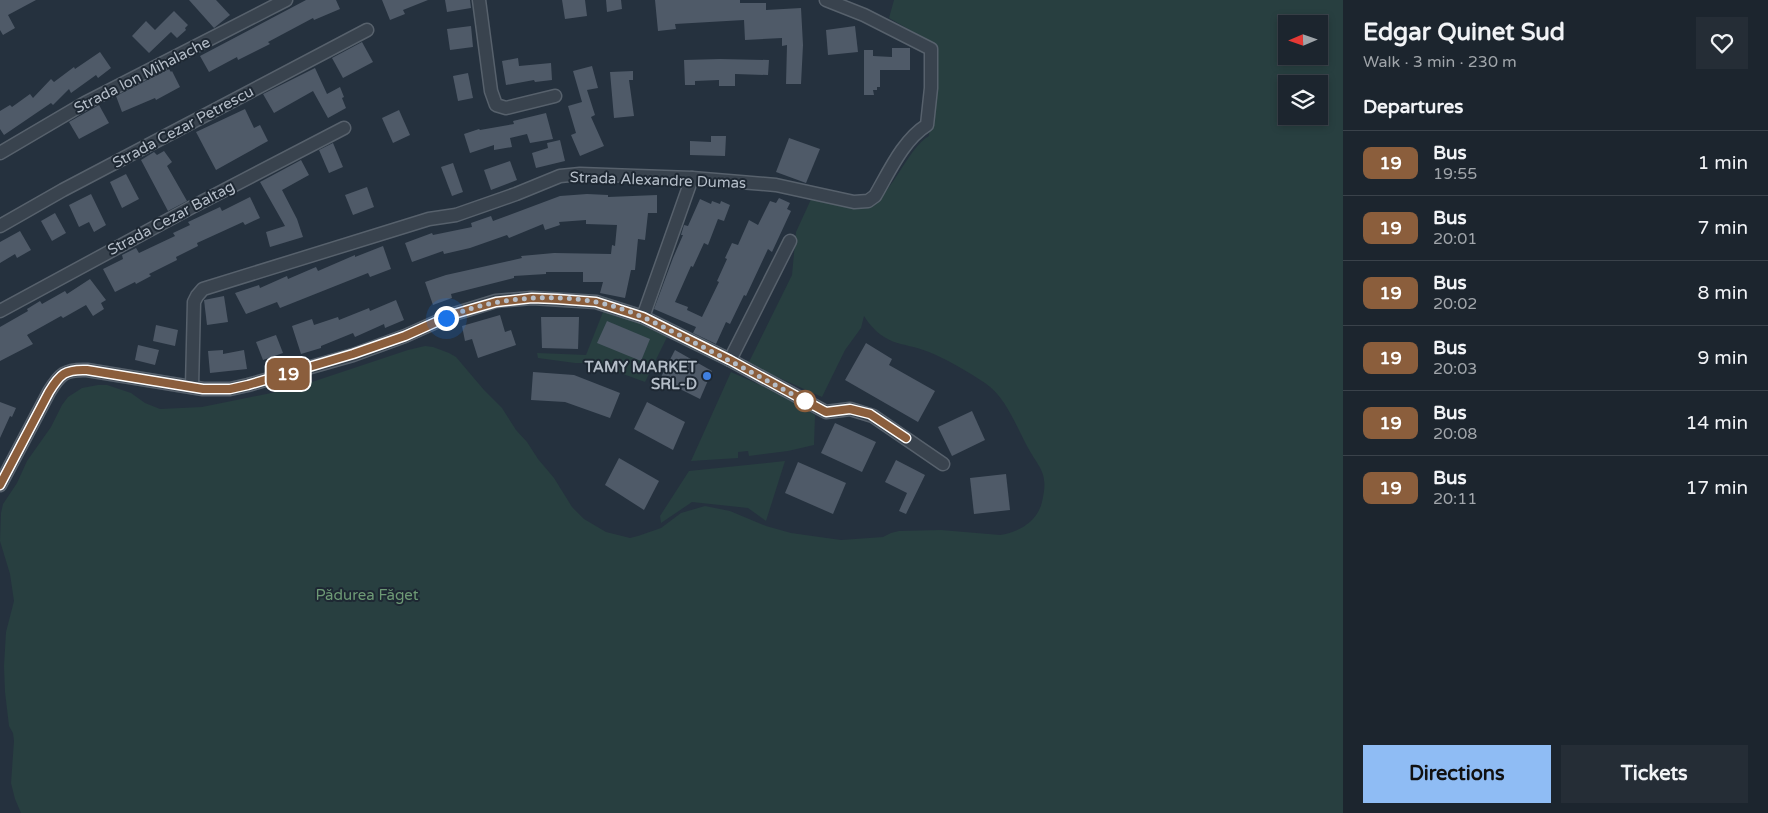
<!DOCTYPE html>
<meta charset="utf-8">
<style>
:root{--surface:#1c252e;--page:#252d36;--text:#f1f3f6;--muted:#a0a5aa;--line:#3a424a;--accent:#8fbcf4}
body{margin:0;font-family:"Varela Round",sans-serif;background:var(--page);color:var(--text);height:100vh;display:flex;flex-direction:column;font-size:19px;white-space:nowrap}
*{box-sizing:border-box;margin:0}
p{font-size:16px;color:var(--muted)}
.icon{flex:none;width:28px;height:28px;fill:none;stroke:currentColor;stroke-width:2;stroke-linecap:round;stroke-linejoin:round}
.map{position:relative;flex:1;overflow:hidden}
.drawer{display:flex;flex-direction:column;background:var(--surface);width:425px}
.drawer>*{flex:none}
.badge{padding:0 10px;border-radius:8px;font-size:18px;line-height:32px}
.needle{width:32px;rotate:268deg}
.controls{position:absolute;left:1278px;top:15px;display:grid;gap:10px}
.controls a{display:grid;place-items:center;width:50px;height:50px;border-radius:0px;background:var(--surface);box-shadow:0 2px 8px #0003,0 0 0 1px var(--line);font-size:25px}
.you{position:absolute;width:25px;height:25px;margin:-12px;border:4px solid #fff;border-radius:50%;background:#1a73e8;box-shadow:0 0 0 8px #1a73e833}
.map>.badge{position:absolute;translate:-50% -50%;box-shadow:0 0 0 2px #fff}
h2{padding:0 20px;font-size:19px;line-height:45px}
.round{display:grid;place-items:center;flex:none;width:52px;height:52px;border-radius:0px;background:var(--page)}
.overview{display:flex;align-items:center;justify-content:space-between;height:85px;padding:0 20px}
h1{font-size:24px;font-weight:700;line-height:38px}
.primary-button{display:flex;gap:10px;margin-top:auto;padding:10px 20px}
.primary-button a{flex:1;height:58px;border-radius:0px;background:var(--accent);color:#111;font-size:20px;font-weight:700;line-height:58px;text-align:center}
.primary-button a+a{background:var(--page);color:var(--text)}
ul{padding:0;list-style:none}
li{display:flex;align-items:center;gap:15px;height:65px;padding:0 20px;border-top:1px solid var(--line)}
li div{flex:1}
li b{display:block;font-size:19px}
li em{font-style:normal}
li .badge{min-width:55px;font-weight:700;text-align:center}
main{display:flex;flex:1;min-height:0}
.map>svg:first-child{display:block}
</style>
<main>
<div class="map">
<svg width="1343" height="813" viewBox="0 0 1343 813">
<rect width="100%" height="100%" fill="#25313e"/>
<!-- green -->
<g fill="#283f40" fill-rule="evenodd">
<path d="M894 0H1343V813H21L15 799 11 783 14 741 13 733 9 726 5 692 4 666 6 632 14 601 10 574 0 541 1 513 3 504 17 483 27 461 51 427 62 405 68 397 82 388 98 385H107L131 393 145 403 160 409 202 407 291 389 408 350 425 346 433 347 449 353 456 357 484 390 502 408 516 430 527 442 538 459 554 478 572 507 584 519 606 532 630 538 638 536 661 528 681 513 705 506 730 511 766 526 791 533 841 540 883 537 891 533 899 531 941 530 1000 535C1019 532 1037 522 1042 502 1049 472 1040 470 1027 446 1016 426 1006 397 985 383 970 373 953 363 936 355 905 340 886 350 864 316L861 328 845 350 822 397 748 364 792 275 796 232 813 195C823 197 861 206 867 204 891 200 906 149 929 136L936 45 889 18ZM1286 24H1319V56H1286ZM1286 84H1319V116H1286Z"/>
<path d="M605 307 669 333 645 382 593 363H575L538 358 537 353 586 355Z"/>
<path d="M731 372 780 394 815 415 814 445 788 451 749 456 748 451 738 452V458L691 461Z"/>
<path d="M785 461 766 521 748 508 692 502 661 523 660 516 689 471Z"/>
</g>
<!-- building -->
<g fill="#4f5a68">
<path d="M0 0H36L8 15 15 28 3 35 0 30Z"/>
<path d="M189 0H216L230 15 214 28Z"/>
<path d="M306 0H336L340 9 314 20 313 18 268 42 270 44 238 60 237 57 209 72 200 56Z"/>
<path d="M382 0H428L403 10 405 14 390 20Z"/>
<path d="M445 0H470L471 8 447 12Z"/>
<path d="M562 0H585L587 16 565 19Z"/>
<path d="M606 0H621L622 9 607 12Z"/>
<path d="M655 0H740V3H766V10L801 8 803 45 801 84H786L787 45 782 46V38L745 40 744 20 675 24 676 29 658 31Z"/>
<path d="M174 11 188 25 185 28 186 30 177 38 171 32 149 53 132 36 146 21 155 30Z"/>
<path d="M471 26 473 47 450 50 447 29Z"/>
<path d="M855 26 858 52 828 55 826 30Z"/>
<path d="M362 42 373 62 343 78 332 58Z"/>
<path d="M892 48H910V70H880V87H877V90H873L874 95H864V50H873V56L892 57Z"/>
<path d="M100 52 111 68 98 78 96 75 71 93 69 89 53 105 51 103 4 135 0 129V111L10 105 12 107 30 94 33 98 51 79 54 82 74 67 75 69Z"/>
<path d="M518 58 519 66 551 63 552 80 535 82 534 80 506 85 502 61Z"/>
<path d="M720 59 769 60 768 75 735 74V86H719V80L695 81V85H685L684 60Z"/>
<path d="M592 66 598 88 587 90 595 115 591 117 604 146 580 156 571 135 576 133 568 106 582 102 573 71Z"/>
<path d="M315 68 327 94 340 87 344 97 342 98 346 108 328 118 313 91 274 113 263 94Z"/>
<path d="M169 69 171 72 172 71 180 87 156 100 155 98 122 112 116 96Z"/>
<path d="M633 71V80H629L634 116 614 118 610 72Z"/>
<path d="M468 73 473 98 458 101 453 76Z"/>
<path d="M99 105 109 123 79 139 69 122Z"/>
<path d="M245 109 254 128 260 125 268 141 216 170 196 132Z"/>
<path d="M399 110 410 135 393 143 382 118Z"/>
<path d="M546 113 553 139 530 143 527 134 510 138 512 147 494 150V145L470 153 464 134 479 129 480 130 514 124 513 121Z"/>
<path d="M711 136H726L725 156 690 155V141L711 142Z"/>
<path d="M789 138 820 149 806 183 776 172Z"/>
<path d="M560 140 565 161 536 168 532 153 548 148 547 143Z"/>
<path d="M333 143 343 167 329 173 319 150Z"/>
<path d="M164 151 172 162 167 166 187 201 168 211 141 160 154 152 157 155Z"/>
<path d="M301 160 309 175 282 190 297 219 303 237 270 247 266 232 285 226 260 182Z"/>
<path d="M510 161 517 180 491 190 484 170Z"/>
<path d="M453 163 463 192 452 196 441 167Z"/>
<path d="M126 174 139 199 122 208 110 182Z"/>
<path d="M367 187 374 207 353 215 345 195Z"/>
<path d="M91 194 106 225 94 232 89 222 79 227 69 205Z"/>
<path d="M587 194 608 195V197L657 195V213H648L645 240 638 239 635 270H631L625 298 600 293 603 282H583V272H546V274L514 276V278L451 294 452 298 433 305 425 282 446 275 522 258 521 256 554 253 611 254 612 245 615 246 617 225 586 224V220L559 222 560 225 545 230 543 224 509 238 507 235 470 248 444 254 443 251 412 262 405 243 432 233 433 235 472 227 471 223 491 216 493 221 560 196Z"/>
<path d="M250 197 260 218 245 225 243 222 197 243 198 246 176 257 177 260 149 274 151 276 136 284 135 282 115 292 103 269 123 259 122 255 136 248 139 253 175 236 173 233 190 225 188 222 220 207 222 211Z"/>
<path d="M779 198 790 203 787 209 791 211 772 252 768 249 746 296 744 295 730 324 726 322 716 344 693 333 696 327 654 309 673 258 683 235H681L684 225 688 226 700 199 711 204 712 201 720 204 721 201 730 205 724 221 718 219 708 245 704 243 693 267 691 266 675 302 688 307 687 310 702 317 719 282 717 281 727 259 725 258 732 243 738 245 749 220 758 225 770 201 776 203Z"/>
<path d="M55 213 66 233 52 241 41 221Z"/>
<path d="M20 231 31 250 17 258 15 254 0 263V242Z"/>
<path d="M383 246 391 269 370 277 368 273 280 308 277 302 246 314 235 293 259 285 260 288 287 276 288 279 316 267 318 271 355 255V257Z"/>
<path d="M90 279 106 300 101 303 104 309 93 316 86 305 63 318 61 316 27 335 33 344 0 361V327L28 311 27 309 40 301 42 304 65 291 67 294Z"/>
<path d="M224 296 228 322 207 325 204 300Z"/>
<path d="M396 300 404 320 385 328 384 324 355 337 353 333 321 346V348L301 354 292 326 312 319 314 325 338 317 339 320 369 308 370 311Z"/>
<path d="M500 315 505 332 511 330 516 345 478 358 472 339 465 341 462 326Z"/>
<path d="M541 317H579L578 349 542 348Z"/>
<path d="M607 321 650 339 641 361 597 343Z"/>
<path d="M156 325 178 330 175 346 153 341Z"/>
<path d="M276 335 283 353 263 360 256 342Z"/>
<path d="M866 343 892 359 889 365 935 391 918 422 845 380Z"/>
<path d="M138 345 159 350 155 365 135 360Z"/>
<path d="M223 350V354L244 350 247 369 210 373 208 351Z"/>
<path d="M675 350 712 371 700 399 660 379Z"/>
<path d="M533 372 574 375 620 393 610 418 565 402 531 400Z"/>
<path d="M0 402 16 408 12 417 10 416 0 438Z"/>
<path d="M647 402 685 422 673 450 634 429Z"/>
<path d="M972 411 985 440 952 456 938 427Z"/>
<path d="M835 423 876 442 862 472 821 453Z"/>
<path d="M619 458 659 481 644 510 605 485Z"/>
<path d="M896 460 925 475 906 514 899 511 907 493 885 482Z"/>
<path d="M798 462 846 483 833 514 785 493Z"/>
<path d="M1006 474 1010 510 974 514 970 478Z"/>
</g>
<g fill="none" stroke-linecap="round" stroke-linejoin="round">
<defs>
<g id="street">
<path d="M479 0 491 91 496 105 506 108 555 96"/>
<path d="M0 153 85 103 286 0"/>
<path d="M0 226 63 190 367 30"/>
<path d="M0 311 192 207 344 128"/>
<path d="M643 317 692 178"/>
<path d="M730 360 790 241"/>
<path d="M192 387 194 302 197 296 203 289 429 219 456 215 516 194 560 176 580 174 692 178 776 185 854 202 868 201 875 196C889 172 903 140 927 125L931 88V49L864 15 826 0"/>
<path d="M0 485 49 392C60 374 65 369 87 370L203 389H230L248 385 353 355 405 336 454 314 496 301 532 298 596 302 643 317 730 360 826 412 850 409 873 416 943 464"/>
</g>
</defs>
<!-- street casing -->
<use href="#street" stroke="#57616c" stroke-width="15"/>
<!-- street -->
<use href="#street" stroke="#39434e" stroke-width="12"/>
</g>
<g fill="none" stroke-linecap="round" stroke-linejoin="round">
<defs>
<path id="line" d="M0 485 49 392C60 374 65 369 87 370L203 389H230L248 385 353 354 405 336 454 314 496 302 532 298 557 299 596 302 643 317 730 360 826 412 850 409 870 414 906 438"/>
</defs>
<!-- line casing -->
<use href="#line" stroke="#fff" stroke-width="11"/>
<!-- line -->
<use href="#line" stroke="#8b5e3c" stroke-width="8"/>
<!-- walk -->
<path stroke="#b5bec9" stroke-width="5" stroke-dasharray="0 9" d="M446 318C489 298 550 293 596 302 628 308 658 324 687 339 727 359 766 380 805 401"/>
</g>
<!-- markers -->
<circle fill="#3f7fe0" stroke="#1e2833" stroke-width="2" cx="707" cy="376" r="5"/>
<circle fill="#fff" stroke="#8b5e3c" stroke-width="2.5" cx="805" cy="401" r="10"/>
<g text-anchor="middle" stroke-width="4" stroke-linejoin="round" paint-order="stroke">
<!-- street labels -->
<g font-size="15" fill="#b5bec9" stroke="#1e2833">
<text transform="translate(142 75) rotate(-27)" y="5">Strada Ion Mihalache</text>
<text transform="translate(183 127) rotate(-28)" y="5">Strada Cezar Petrescu</text>
<text transform="translate(658 180) rotate(2)" y="5">Strada Alexandre Dumas</text>
<text transform="translate(171 218) rotate(-28)" y="5">Strada Cezar Baltag</text>
</g>
<!-- poi labels -->
<g font-size="15" font-weight="bold" fill="#b5bec9" stroke="#1e2833" text-anchor="end">
<text x="697" y="372">TAMY MARKET<tspan x="697" dy="17">SRL-D</tspan></text>
</g>
<!-- park labels -->
<g font-size="15" fill="#6d9975" stroke="#1e2833">
<text x="367" y="600">Pădurea Făget</text>
</g>
</g>
</svg>
<div class="controls">
<a><svg class="needle" viewBox="-14 -14 28 28"><path d="M0-13l5 13h-10z" fill="#e53935"/><path d="M0 13l5-13h-10z" fill="#a0a5aa"/></svg></a>
<a><svg class="icon" aria-label="layers" viewBox="0 0 24 24"><path d="M12 4l9 5-9 5-9-5zM3 14l9 5 9-5"/></svg></a>
</div>
<div class="you" style="left:446px;top:318px"></div>
<b class="badge" style="left:288px;top:374px;background:#8b5e3c;color:#fff">19</b>
</div>
<section class="drawer">
<div class="overview"><div><h1>Edgar Quinet Sud</h1><p>Walk · 3 min · 230 m</p></div><a class="round"><svg class="icon" aria-label="heart" viewBox="0 0 24 24"><path d="M12 20l-8-8c-3-5 5-10 8-4 3-6 11-1 8 4z"/></svg></a></div>
<h2>Departures</h2>
<ul>
<li><span class="badge" style="background:#8b5e3c;color:#fff">19</span><div><b>Bus</b><p>19:55</p></div><em>1 min</em></li>
<li><span class="badge" style="background:#8b5e3c;color:#fff">19</span><div><b>Bus</b><p>20:01</p></div><em>7 min</em></li>
<li><span class="badge" style="background:#8b5e3c;color:#fff">19</span><div><b>Bus</b><p>20:02</p></div><em>8 min</em></li>
<li><span class="badge" style="background:#8b5e3c;color:#fff">19</span><div><b>Bus</b><p>20:03</p></div><em>9 min</em></li>
<li><span class="badge" style="background:#8b5e3c;color:#fff">19</span><div><b>Bus</b><p>20:08</p></div><em>14 min</em></li>
<li><span class="badge" style="background:#8b5e3c;color:#fff">19</span><div><b>Bus</b><p>20:11</p></div><em>17 min</em></li>
</ul>
<div class="primary-button"><a>Directions</a><a>Tickets</a></div>
</section>
</main>
